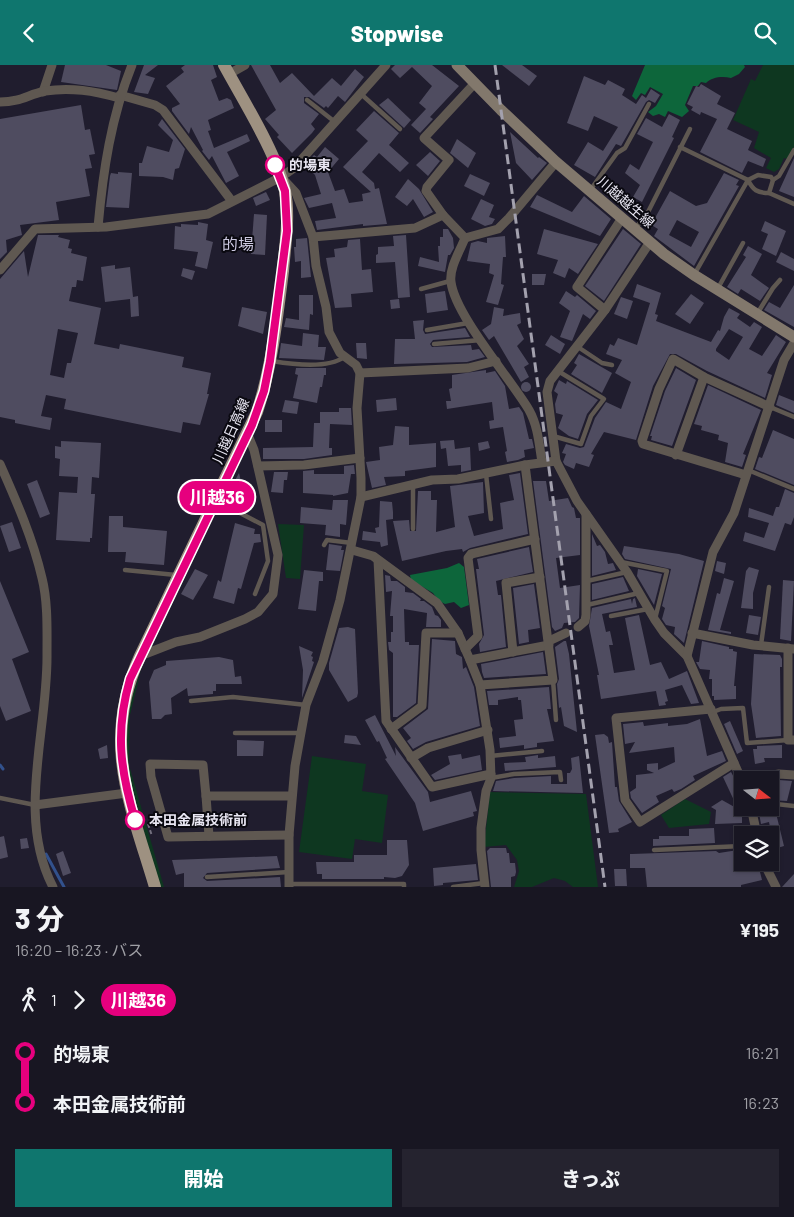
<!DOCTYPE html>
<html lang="ja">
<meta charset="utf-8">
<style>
:root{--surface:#181622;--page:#25232f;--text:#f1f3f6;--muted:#9f9fa5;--line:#363540;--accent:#0f766e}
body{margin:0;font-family:Barlow,"Noto Sans JP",sans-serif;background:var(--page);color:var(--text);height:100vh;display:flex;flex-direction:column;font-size:19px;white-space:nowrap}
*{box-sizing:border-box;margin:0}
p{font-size:16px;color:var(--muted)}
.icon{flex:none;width:28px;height:28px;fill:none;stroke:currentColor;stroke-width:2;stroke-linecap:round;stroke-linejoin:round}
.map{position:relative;height:822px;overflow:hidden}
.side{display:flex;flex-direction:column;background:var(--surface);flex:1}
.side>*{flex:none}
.badge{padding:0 10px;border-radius:16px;font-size:18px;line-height:32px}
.needle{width:32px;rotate:107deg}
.fabs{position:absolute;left:734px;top:706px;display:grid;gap:10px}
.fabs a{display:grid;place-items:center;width:45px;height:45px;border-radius:0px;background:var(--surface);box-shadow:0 1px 4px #0004,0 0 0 1px var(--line);font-size:25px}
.map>.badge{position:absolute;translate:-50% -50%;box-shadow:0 0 0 2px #fff}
.legs{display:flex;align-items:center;gap:8px;height:55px;padding:0 15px;font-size:16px}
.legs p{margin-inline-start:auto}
.headline{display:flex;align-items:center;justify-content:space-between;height:85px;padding:0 15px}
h1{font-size:28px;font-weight:800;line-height:38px}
.cta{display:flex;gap:10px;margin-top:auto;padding:10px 15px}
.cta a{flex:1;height:58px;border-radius:0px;background:var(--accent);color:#fff;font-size:20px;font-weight:800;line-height:58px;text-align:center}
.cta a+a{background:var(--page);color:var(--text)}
ul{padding:0 15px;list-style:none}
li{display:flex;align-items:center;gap:18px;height:50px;font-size:19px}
li i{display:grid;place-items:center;width:8px;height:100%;margin:0 6px;background:currentColor}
li i::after{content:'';width:12px;height:12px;margin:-6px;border:4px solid;border-radius:50%;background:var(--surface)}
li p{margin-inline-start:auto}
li:first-child i{background:linear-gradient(#0000 50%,currentColor 0)}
li:last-child i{background:linear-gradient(currentColor 50%,#0000 0)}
header{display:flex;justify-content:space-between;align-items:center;height:65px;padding:0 15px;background:var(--accent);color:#fff;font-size:22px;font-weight:800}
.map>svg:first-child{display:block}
</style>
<header><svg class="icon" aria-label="back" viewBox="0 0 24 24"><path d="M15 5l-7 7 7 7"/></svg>Stopwise<svg class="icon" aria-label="search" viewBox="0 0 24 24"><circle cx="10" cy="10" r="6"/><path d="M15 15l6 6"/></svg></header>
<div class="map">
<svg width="794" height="822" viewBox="0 0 794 822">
<rect width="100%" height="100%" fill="#201d2e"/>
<!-- green -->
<g fill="#0e3720">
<path d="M763 0H794V82L787 94 784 93 779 104 774 107 766 103 771 93 754 83 759 67 733 55 751 14 755 16Z"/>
<path d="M278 459 304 460 300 514 286 513Z"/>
<path d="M141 605 130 650 129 700 164 822H159L127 703V646Z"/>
<path d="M312 691 366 699 362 726 388 730 382 778 355 774 352 794 299 787Z"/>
<path d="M490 727 586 729 598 822H573L565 816 554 813 532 822H514L519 806 517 795 506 780 484 782Z"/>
<path d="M685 734 711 747 709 759 669 763 661 750Z"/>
</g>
<!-- forest -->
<g fill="#0d663b">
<path d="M645 0H744L745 2 739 9 731 13C722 11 712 12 706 18L701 17 698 21H693L685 40 689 46 682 52 668 46 665 52 659 49 653 51 648 47 656 41 663 29 650 22 645 30 641 28 636 35 632 31Z"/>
<path d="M459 498 464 502 469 540 461 543 454 537 445 539 439 536 433 528 411 515 410 510 447 503Z"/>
</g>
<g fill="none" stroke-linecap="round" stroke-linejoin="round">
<!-- stream -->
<g stroke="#32518c" stroke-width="3">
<path d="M0 700 3 704"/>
<path d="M46 789 64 822"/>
</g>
</g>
<!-- building -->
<g fill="#4f4c60" fill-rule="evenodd">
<path d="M65 0H106L121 6 117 25 61 17Z"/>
<path d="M144 0H158L145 10 155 13 148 29 134 27Z"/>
<path d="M185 0H213L217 12 211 15 219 36 227 33 231 35 234 43 208 55 211 65 208 66 214 83 247 69 250 76 227 87 239 111 226 118 212 91 209 95 202 86 203 85 191 62 189 69 172 46V43L180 39 166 21 184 7 181 3Z"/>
<path d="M251 0H270L280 18 292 8 314 31 332 13 341 21 355 4 364 12 345 37 338 31 328 43 326 41 324 43 309 32H304V38L319 49 311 59 315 64 312 68 292 88 277 72 279 70 265 54 276 45Z"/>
<path d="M395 0H432L459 21 430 52 433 54 420 68 411 60 426 44 419 38 432 21 412 2 400 13 391 4Z"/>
<path d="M502 0H522L537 11 529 21Z"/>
<path d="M584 11 605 20 608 15 625 24 622 30 636 39 642 30 646 33 651 24 660 30 655 38 649 35 646 37 621 81 616 79 595 112 574 100 588 77 603 86 618 62 594 51 588 66 567 58Z"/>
<path d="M701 19 721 31 717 39 735 48 727 64 752 76 748 85 766 94 763 102 748 96 742 108 700 87 717 54 701 47 700 50 691 45 693 42 687 39 696 21 699 22Z"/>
<path d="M388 33 411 55 404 63 379 40Z"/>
<path d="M81 40 85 65 90 64 95 89 89 90 92 103 85 104 90 131 56 137 59 155 20 160 22 170 6 175 7 187 0 194V54Z"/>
<path d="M374 46 399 68 389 80 409 98 400 107 379 88 362 107 374 118 375 124 379 123 387 159 363 161V159L317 165 315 156 336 153 332 138 309 143 304 133 321 129 315 110 307 102 309 100 307 98 314 90 317 92 325 82 339 94 328 107 335 126 344 124 349 138 363 136 362 129 371 127 343 102 368 76 356 65Z"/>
<path d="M669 49 680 55 672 72 674 73 642 137 633 132 640 120 625 108 630 99 639 105 653 77 637 69 646 53 662 62Z"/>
<path d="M162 54 185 84 179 103 175 104 173 115 163 112 139 111V98H142L147 81 169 87 173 75 158 60Z"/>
<path d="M510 67 538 93 539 92 547 98 532 115 516 98Z"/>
<path d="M457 74 476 88 468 103 450 88Z"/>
<path d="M430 87 440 96 428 111 416 100Z"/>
<path d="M794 93V132L779 126Z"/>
<path d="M118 107 132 108 129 143 106 142 110 111 111 108 118 109Z"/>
<path d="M724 108 739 115 736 120 739 121 694 201 654 171 658 164 648 158 652 151 655 153 670 126 696 141 707 138ZM677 155 699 167 691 182 669 170Z"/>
<path d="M470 109 490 118 484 131 464 121Z"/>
<path d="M408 114 419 124 433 147 424 152 413 134 407 141 395 132Z"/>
<path d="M266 127 270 135 256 141 253 133Z"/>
<path d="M537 130 572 147 584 131 611 154 600 171 530 142Z"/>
<path d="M481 134 494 140 489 152 495 154 492 159 485 161 471 154Z"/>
<path d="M254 149 267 150 265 190 251 189Z"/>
<path d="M765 156 786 166 776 191 762 184 768 169 761 166Z"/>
<path d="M198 157 208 159 206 175 213 177 207 204 195 201 198 187 174 184 175 161 181 162V159L198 160Z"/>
<path d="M443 164H448L453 173 454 183 450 190H448L445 207 418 201 420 192 439 197 438 181H440V172H443Z"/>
<path d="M544 164 598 179 578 209 569 203 565 213 553 208 558 195 537 189Z"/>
<path d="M623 164 641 179 604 236 585 221Z"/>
<path d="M38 170H59L58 172 70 175 68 183 72 184 71 188 87 192 83 216 77 215 76 222H72L69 236 101 243 94 279 119 284 120 279 184 292 182 302 211 308 207 329H209L200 360 183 357 181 368 64 344 66 334 46 330 41 351 52 353 50 365 15 358V355L0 352V214L24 186 28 212ZM58 264 78 268 71 298H67L64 313 50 310Z"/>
<path d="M406 170 410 232 398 233 395 197 376 198V190L378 189V182L394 181 393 171Z"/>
<path d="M505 171 506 192H503L501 219 504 220 498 240 486 237 494 210 489 208 490 199 467 196 471 178 478 176 487 178V173Z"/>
<path d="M307 173 311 212 301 213V196L295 197 294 182H296V174Z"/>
<path d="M360 174 362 205 371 204 373 227 351 229 352 242 335 243 326 193 335 192 334 184 347 182 348 175Z"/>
<path d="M748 181 762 189 751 210 769 223 760 236 741 224 738 229 727 222 746 192 743 190Z"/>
<path d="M781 187 794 194V206L776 197Z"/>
<path d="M115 200V204L130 202 133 232 138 231 139 251 131 252 130 234 105 237 101 202Z"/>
<path d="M183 203 195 206 192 215 181 211Z"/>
<path d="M532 209H546L544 220H532Z"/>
<path d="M637 219 661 228 655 249 658 250 656 256 711 277 718 265 720 266 724 252 729 243 740 249 737 253 750 262 754 257 762 262 749 284 762 291 776 270 786 277 767 308 772 310 765 333 707 306 676 289H670L653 321 636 375 604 367 591 389 594 390 589 402 576 398 574 404 565 400 563 397 566 389 562 388 566 379 580 383 584 382 595 353 606 337 621 344 631 317 615 308 622 295 606 289 610 279 614 281 618 273 637 280 650 238 633 232ZM729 264 743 272 729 295 716 286V284Z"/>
<path d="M794 220V262L764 245 769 237 780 243Z"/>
<path d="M445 226 448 245 427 248 425 229Z"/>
<path d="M566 226 575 232 577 230 596 246 590 254 583 249 572 276 560 272 570 246 559 238Z"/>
<path d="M691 229 704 238 690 259 675 249Z"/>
<path d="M299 230H313V250L310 249 309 265 284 262 286 253 299 255Z"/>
<path d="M621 232 633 236 627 254 614 249Z"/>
<path d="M399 234 400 243 391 244 390 235Z"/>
<path d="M242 242 267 247 263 269 238 261Z"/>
<path d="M494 242 504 244 503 251 520 248 521 258 517 260 524 274 517 281 529 299 524 302 529 312 521 317 494 271 489 275 482 265 491 259Z"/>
<path d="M424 255 423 265 425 269 465 263 470 272 433 275 430 279 432 282 471 280 472 285 479 284 485 292 467 297 394 299 395 274H415L413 256Z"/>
<path d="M303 268 319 270 318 282H326L324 295 279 293 281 278 302 281Z"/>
<path d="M551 270 565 279 560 289 545 280Z"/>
<path d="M356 278H366L367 294 357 293Z"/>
<path d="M579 289 612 308 602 328 571 309 577 300 574 298Z"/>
<path d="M296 303H326V310H324L322 322H320L317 338 293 333 298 310 295 309Z"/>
<path d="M676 303 696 315 672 381 651 375 652 371H650L665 326Z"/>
<path d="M486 305V308L495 306 505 321 509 344 519 342 523 348 529 374H532L534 383 524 385 525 392 518 395 507 397 505 387 507 386 503 362 490 364 489 356 494 355 492 337 447 344 446 336H451L449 324 452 323V310Z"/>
<path d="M559 315 566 319 567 316 598 335 587 349 578 374 569 371 558 363 563 350 556 348 555 339 558 329 554 326Z"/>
<circle cx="526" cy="322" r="5"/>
<path d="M708 320 761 345 743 389 746 390 742 402 725 397 728 378 718 375 719 370 701 365 702 361 694 359Z"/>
<path d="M779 330 794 336V348L776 340Z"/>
<path d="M396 333 397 345 377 347 376 335Z"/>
<path d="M285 335 299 337 297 349 282 347Z"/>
<path d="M339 343H351L352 360 330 359 329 383H332V390L304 394H263V383L313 382 314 358H320V347H339Z"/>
<rect x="265" y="355" width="17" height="12"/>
<path d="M395 361 409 362V380L436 378V402L405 406V411L384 412 386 420 372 423 366 397 380 395 379 382 393 380Z"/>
<path d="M773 365 794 374V420L755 404 759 392 762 393Z"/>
<path d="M454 375 455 384 470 382 471 405 461 407V400L448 401 446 383 441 384 440 376Z"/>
<path d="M61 376 101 378 99 413 92 412 91 429H95L92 473H90V477L56 475 59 427 77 428 78 412 59 411 60 394 55 393V381L61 382Z"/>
<path d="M488 376 490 383 479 386 478 378Z"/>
<path d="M354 400 355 409H351L348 428 333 431V430L303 428V406L314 405V409H344V401Z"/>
<path d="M274 407H288L287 415H284L283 428 271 427Z"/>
<path d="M239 408 243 425 233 428 231 423Z"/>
<path d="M520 408 528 469 470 483 463 487 462 484 446 486 402 496 393 456 409 455 410 466H416L418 426H431V435H437L436 467 455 462 450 421 483 417 484 448 468 451 474 471 503 464 500 438 514 435 509 410Z"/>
<path d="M37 415 50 449 40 453 27 419Z"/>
<path d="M533 416H546L549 436 568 433 572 442 574 443 576 453H580V490L556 493 560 523 580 520 579 553 575 557 564 558 562 563 555 566 552 562Z"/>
<path d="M785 424 794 428V452L791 460 785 458 775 486 743 476 745 467 764 473 769 458 748 452 749 443 773 451 776 442H779Z"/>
<path d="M333 435H348L346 460 340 459V472L325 470 326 460 300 458 301 442 332 445Z"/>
<path d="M380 436 392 437 393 447V454L386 455 388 480 381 482 380 477 362 475 363 466 376 468 375 463 379 462Z"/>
<path d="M109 451H123V462L167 466 164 500 125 497 126 487H108Z"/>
<path d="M12 457 21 483 9 487 0 461Z"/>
<path d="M235 458 255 464 254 469H260L261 477 254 478 241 524 238 523 234 539 213 533 218 515 221 517Z"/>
<path d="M592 469 597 481 600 480 605 487 608 499 613 498 616 505 592 511Z"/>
<path d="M329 479 342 481 341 485H344L340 506 326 505Z"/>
<path d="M624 481 679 489 704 496 684 578 674 569 675 562 666 560 662 554 665 543 662 541 671 504 625 494 622 489Z"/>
<path d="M529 482 533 507 496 516 498 530H501L506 582 480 587 479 579 484 570 476 504H479L477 494Z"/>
<path d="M717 496 726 498 724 509 715 506Z"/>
<path d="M749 502 759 505 753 528V544L741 543 746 506Z"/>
<path d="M195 504 208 510 193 535 181 529Z"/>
<path d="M638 504 662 509 654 540 637 511Z"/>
<path d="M304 505 323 507V516H319L316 546 298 544Z"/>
<path d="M385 510 390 511 391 516H397L405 522V527L413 528 421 534 420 536H424L432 542 435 550 438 551 441 555V562H426L427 548 404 544 405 577H409V580H419L416 638 397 652H393V588L389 585 388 577H391V567H393V551H390L392 526 386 527Z"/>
<path d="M623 512 629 526 592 535V519Z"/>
<path d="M724 513 734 516 720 565 731 567V569L708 565 717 528 720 529Z"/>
<path d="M783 515 794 516 791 576 780 574Z"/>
<path d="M0 516 29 587 12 594 31 646 6 656 0 641Z"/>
<path d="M534 519 540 563 528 565 529 577 519 579 513 523Z"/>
<path d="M635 533 637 542 602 549 606 567 610 566 613 580H609L614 608 635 605 625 553 639 550 650 600 661 597 669 614 687 606 699 638 691 639 682 620 665 625 668 636 665 637 666 640 659 641 656 626 601 634 597 610H599L589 561 592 543 631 534 632 539 633 534Z"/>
<path d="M749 550 761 552 758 570 746 568Z"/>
<path d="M348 562 355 564 358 628 357 632 348 637 329 605V598L339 563Z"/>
<path d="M432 574 455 576 456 589 462 592 463 604 466 602 474 622 480 661 426 677 413 684 407 676 411 673 403 663 428 644Z"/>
<path d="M564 576H566L569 589 577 667 564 661 561 642 559 643 557 619 559 614 555 582Z"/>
<path d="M702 576 729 582V584H733V586L737 587 734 621H736V634L714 635V631H712V614H709L710 605 700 604 696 597H699Z"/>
<path d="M299 581 313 587 311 591 313 592 312 596 314 597 302 633 303 605Z"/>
<path d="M543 587 546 609 484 613 482 607 481 599Z"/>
<path d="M754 589 780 590 782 594V602H780L781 671 756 673 751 639Z"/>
<path d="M219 592 233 595 235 612 241 611 242 619H216V626H213V629L188 631 187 623 171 633 172 649 165 650 161 654H152L149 617 154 605 166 600V596Z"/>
<path d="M549 622 551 644H547L554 676 537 678V682L524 684V680L500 683 499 673 516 671 514 655 523 654 521 635H518V632L498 635V640H489L487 626Z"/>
<path d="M375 650 396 691 395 682 428 727 430 737 471 726 477 746 473 747 474 751 423 766 415 738 385 694 387 693 379 676 377 677 365 655Z"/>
<path d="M700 654 707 691 722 686 726 696 693 711 695 715 681 724 674 727 672 724 656 731 659 737 642 748 631 733 630 727 636 723V710L654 708 647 705V699L658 698V705L675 697 674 682 629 688 635 677 625 679 623 659 643 657 644 661 668 658V661L687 659Z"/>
<path d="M730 656 743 686 737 689 724 659Z"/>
<path d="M604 669 608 672 609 678 612 677 615 722H617L619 736 632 757 618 764 619 767 609 768 595 670Z"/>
<path d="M345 670 356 671 361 680 344 678Z"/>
<path d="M237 675 264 676 263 691H237Z"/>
<path d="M107 680 108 693 100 694 98 684Z"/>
<path d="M782 680V693H764L765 697 755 699 753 684H757V681Z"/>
<path d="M461 689 462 694 480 690 482 705 435 715 431 710 450 699 448 691Z"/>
<path d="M538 690V693L555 691 556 702 505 706 504 698 526 697 525 692Z"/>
<path d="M579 691 583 728 493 726 496 716 514 713 551 711V719H567V708H570L572 704 571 693Z"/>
<path d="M731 707 742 727V758L715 759 716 745 711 742 722 735 738 744 723 712Z"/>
<path d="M779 715 792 716 787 736 770 735V717Z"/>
<path d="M775 744 784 781 774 784 769 757 761 759 759 748Z"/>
<path d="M714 763 715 778 653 781V774H659V771H689V764Z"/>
<path d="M4 771 8 792 0 794V772Z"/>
<path d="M27 773 29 783 21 784 20 774Z"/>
<path d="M387 775H407L409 800 402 811 395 813 384 812V814H322V809H317L316 797H354V790H387Z"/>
<path d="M490 783H506L507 788H509L510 798H515L516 807 515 811 511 812V822H491L487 786Z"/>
<path d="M738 785 741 802 758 799 762 815 741 820V822H647L645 803H630V789H632L716 786 719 788Z"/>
<path d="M63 786 71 808 63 811 56 789Z"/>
<path d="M277 791 280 803 207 808 203 813 207 816 280 812 281 822H184V808L176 810 172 795Z"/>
<path d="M476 799 478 815 443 818V820L434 821 433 803Z"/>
<path d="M614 804H626L627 821H615Z"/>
<path d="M794 809V822H782Z"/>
</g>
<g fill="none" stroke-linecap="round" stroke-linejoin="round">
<!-- path -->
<path stroke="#73707f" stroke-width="2" stroke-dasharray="4 2.5" stroke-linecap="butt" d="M148 759 152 771"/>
<!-- lane -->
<g stroke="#5f5851" stroke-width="4.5">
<path d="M361 29 400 64"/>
<path d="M307 35 335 57"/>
<path d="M680 82 748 115 694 210"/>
<path d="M758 110 771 112 773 115 769 128C757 128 753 125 748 115Z"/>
<path d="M773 115 779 111 794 85"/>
<path d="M591 124 617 88 625 83 649 39"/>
<path d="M769 128 794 139"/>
<path d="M635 163 646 151 690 64"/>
<path d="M421 224 450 216"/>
<path d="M717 225 743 178"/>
<path d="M757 249 773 223 780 215"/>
<path d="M427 265 468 258"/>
<path d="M434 279 481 275"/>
<path d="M578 282 602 298 612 300"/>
<path d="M272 296C290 299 328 304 344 292"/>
<path d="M770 342 794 352"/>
<path d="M553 371 581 379 591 351 604 334 558 306"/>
<path d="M748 405 794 424"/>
<path d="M486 409 491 454"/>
<path d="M413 420V464"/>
<path d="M217 436 263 460 268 496 255 529"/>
<path d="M324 480 327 475 352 478"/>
<path d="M621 497 667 506 655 554"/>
<path d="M125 505 176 510"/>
<path d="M587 516 627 507"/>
<path d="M587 540 639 528"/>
<path d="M611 551 648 544"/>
<path d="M761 580 769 522"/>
<path d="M553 615 556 655"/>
<path d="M191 636 233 632 306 640"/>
<path d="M713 647 721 644 743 643 747 678 788 675"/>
<path d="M235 668H301"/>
<path d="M490 691 542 686"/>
<path d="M491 713 514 709 560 707 561 715"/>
<path d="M0 733 35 740"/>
<path d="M770 740 776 739 794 741"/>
<path d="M751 745 762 742"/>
<path d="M654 785 742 781"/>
<path d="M207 812 289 807"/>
<path d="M289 819H404V822"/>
<path d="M453 822 484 818"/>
</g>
<!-- street -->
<g stroke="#5f5851" stroke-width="9">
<path d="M229 9 245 0"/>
<path d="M475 18 424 73 449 95 427 122 426 126 443 150 465 173 498 164 509 153 556 97"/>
<path d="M43 27 52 0"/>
<path d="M120 30 155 40 163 45 231 135"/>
<path d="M0 37C21 37 27 30 45 26 71 22 94 26 119 33"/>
<path d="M283 114 296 128 313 172 316 201 326 242 329 267 340 288 356 300 360 308 357 343 361 413V432L340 535 323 596 306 640 295 701 289 770V822"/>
<path d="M98 162C103 106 111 52 132 0"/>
<path d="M313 172 415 163 443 150"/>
<path d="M465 173C460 186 449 203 451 217 455 250 510 313 529 345 538 361 539 379 542 397"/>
<path d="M0 205 35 164 106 162 208 149 281 112 294 103 386 0"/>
<path d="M605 245 577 222 622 153"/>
<path d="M360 308 468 303 496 296"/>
<path d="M676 390 704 312"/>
<path d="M556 396 547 327 550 316 605 245 650 177"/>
<path d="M0 399C16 435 33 474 42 513 48 537 47 565 47 589 48 666 16 751 53 822"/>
<path d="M258 401 304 400 360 393"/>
<path d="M746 410 643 379 642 376 659 324 673 294 704 312 770 342"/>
<path d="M361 432 432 415 458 414 525 400 556 396 577 436 627 507 655 555 664 568 687 591 742 716"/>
<path d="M352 485 373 491 437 538 458 568 470 595 480 620 490 685 491 713 486 726 481 763V785L485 822"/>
<path d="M378 495 386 656 432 722 491 709"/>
<path d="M578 562 585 556 586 550V449"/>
<path d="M692 568 753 580 794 584"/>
<path d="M549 576 566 568"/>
<path d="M788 583V675H794"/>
<path d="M465 584 478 571 468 493 471 489 535 474"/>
<path d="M513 587 506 518 540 512"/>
<path d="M140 591 176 577 200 572 245 554 258 547 273 529 278 490 254 385 248 370"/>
<path d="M687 591 713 487 734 448 784 295 794 278"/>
<path d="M470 595 549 580"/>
<path d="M480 620 553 615 525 400"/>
<path d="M711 644 616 653 625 735 640 757 734 698"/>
<path d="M391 664 422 641 426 568H458"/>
<path d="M411 693 428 683 488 665"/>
<path d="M742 715 779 709 794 710"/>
<path d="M206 731 209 771"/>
<path d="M35 740 127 728"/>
<path d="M751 742 757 770"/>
<path d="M289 770 168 772 151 712 150 699 203 700 206 731H291"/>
<path d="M764 798 776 822"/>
</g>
<!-- secondary -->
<path stroke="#82786c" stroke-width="11" d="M457 0 501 45 556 97 664 189 694 210 794 272"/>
<!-- primary -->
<path stroke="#9e9181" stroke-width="12" d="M155 822C130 738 101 677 140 591L257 347C272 302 277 253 283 206 285 180 290 152 285 126 277 89 243 35 224 0"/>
<!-- rail -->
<path stroke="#a3a1ae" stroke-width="3" stroke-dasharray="10 5" stroke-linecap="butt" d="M495 0 605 822"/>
</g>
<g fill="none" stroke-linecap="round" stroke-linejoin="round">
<defs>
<path id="line-1" d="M135 755C120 704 115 666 130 614L252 360 264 326 270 296 287 166 285 126 275 100"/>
</defs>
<!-- line-1 casing -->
<use href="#line-1" stroke="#fff" stroke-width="11"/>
<!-- line-1 -->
<use href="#line-1" stroke="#e6007e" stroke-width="8"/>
</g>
<!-- markers -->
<g fill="#fff" stroke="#e6007e" stroke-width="2.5">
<circle cx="275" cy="100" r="9"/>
<circle cx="135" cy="755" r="9"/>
</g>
<g text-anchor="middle" stroke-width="4" stroke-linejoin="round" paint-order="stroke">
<!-- stop labels -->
<g font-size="14" font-weight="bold" fill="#e8e6f2" stroke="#0a0910" text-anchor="start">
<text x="289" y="105">的場東</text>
<text x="149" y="760">本田金属技術前</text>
</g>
<!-- street labels -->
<g font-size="14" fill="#e8e6f2" stroke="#0a0910">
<text transform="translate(626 137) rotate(41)" y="5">川越越生線</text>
<text transform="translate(231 366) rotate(-66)" y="5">川越日高線</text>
</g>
<!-- quarter labels -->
<g font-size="16" fill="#ccc9e0" stroke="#0a0910">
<text x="238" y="185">的場</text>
</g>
</g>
</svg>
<div class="fabs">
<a><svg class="needle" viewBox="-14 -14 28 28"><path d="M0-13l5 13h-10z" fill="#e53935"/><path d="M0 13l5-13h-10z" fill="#9f9fa5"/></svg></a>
<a><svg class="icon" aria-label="layers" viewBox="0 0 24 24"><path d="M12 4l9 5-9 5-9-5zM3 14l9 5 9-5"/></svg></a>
</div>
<b class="badge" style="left:217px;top:432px;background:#e6007e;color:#fff">川越36</b>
</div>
<section class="side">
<div class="headline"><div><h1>3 分</h1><p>16:20 – 16:23 · バス</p></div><b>¥195</b></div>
<div class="legs"><svg class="icon" aria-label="walk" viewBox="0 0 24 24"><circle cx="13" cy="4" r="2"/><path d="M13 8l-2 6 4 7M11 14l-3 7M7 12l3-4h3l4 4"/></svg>1<svg class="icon" aria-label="forward" viewBox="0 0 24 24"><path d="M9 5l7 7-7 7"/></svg><b class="badge" style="background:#e6007e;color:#fff">川越36</b></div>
<ul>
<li><i style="color:#e6007e"></i><b>的場東</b><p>16:21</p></li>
<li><i style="color:#e6007e"></i><b>本田金属技術前</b><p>16:23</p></li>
</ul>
<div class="cta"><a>開始</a><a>きっぷ</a></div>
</section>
